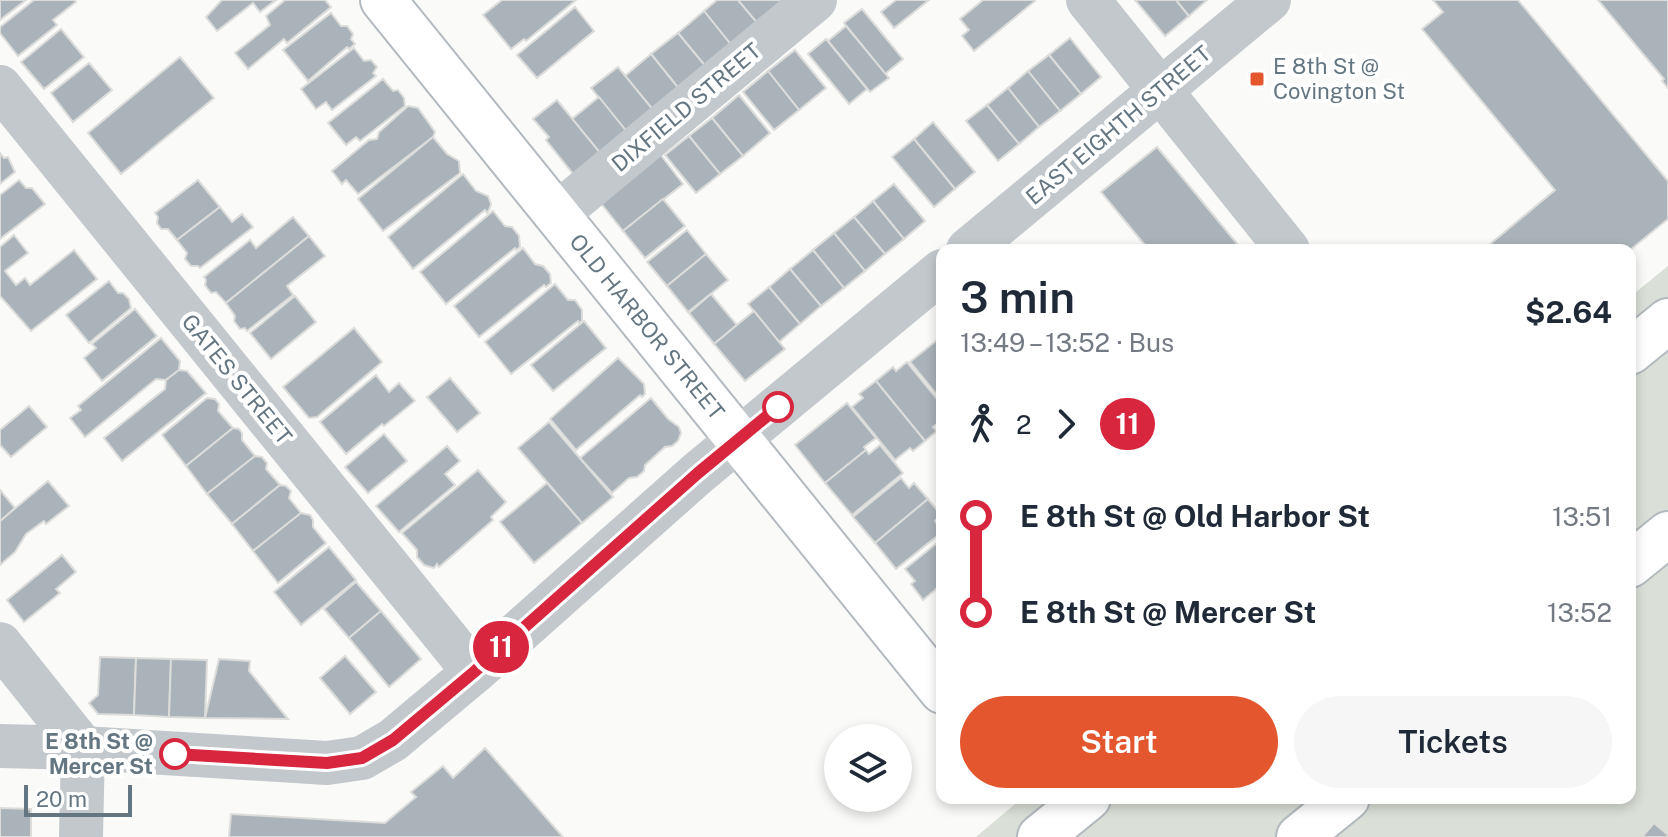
<!DOCTYPE html>
<meta charset="utf-8">
<style>
:root{--surface:#fff;--page:#f6f6f7;--text:#1f2937;--muted:#747a83;--accent:#e4572e}
body{margin:0;font-family:"Public Sans",sans-serif;background:var(--page);color:var(--text);height:100vh;display:flex;flex-direction:column;font-size:30px;white-space:nowrap}
*{box-sizing:border-box;margin:0}
p{font-size:26px;color:var(--muted)}
.icon{flex:none;width:44px;height:44px;fill:none;stroke:currentColor;stroke-width:2;stroke-linecap:round;stroke-linejoin:round}
.map{position:relative;flex:1;overflow:hidden}
.drawer{position:absolute;left:936px;top:244px;width:700px;height:560px;display:flex;flex-direction:column;background:var(--surface);border-radius:16px;box-shadow:0 4px 12px #0003}
.drawer>*{flex:none}
.badge{padding:0 16px;border-radius:26px;font-size:28px;line-height:52px}
.fabs{position:absolute;left:824px;top:724px;display:grid;gap:16px}
.fabs a{display:grid;place-items:center;width:88px;height:88px;border-radius:50%;background:var(--surface);box-shadow:0 4px 12px #0003;font-size:40px}
.scale{position:absolute;left:24px;bottom:20px;width:108px;box-sizing:border-box;padding-left:8px;border:4px solid #657683;border-top:0;font-size:22px;line-height:28px;white-space:nowrap;color:#657683;-webkit-text-stroke:6px #fff;paint-order:stroke}
.map>.badge{position:absolute;translate:-50% -50%;box-shadow:0 0 0 4px #fff}
.legs{display:flex;align-items:center;gap:12px;height:88px;padding:0 24px;font-size:26px}
.legs p{margin-inline-start:auto}
.summary{display:flex;align-items:center;justify-content:space-between;height:136px;padding:0 24px}
h1{font-size:44px;font-weight:600;line-height:60px}
.action{display:flex;gap:16px;margin-top:auto;padding:16px 24px}
.action a{flex:1;height:92px;border-radius:48px;background:var(--accent);color:#fff;font-size:32px;font-weight:600;line-height:92px;text-align:center}
.action a+a{background:var(--page);color:var(--text)}
ul{padding:0 24px;list-style:none}
li{display:flex;align-items:center;gap:28px;height:96px;font-size:30px}
li i{display:grid;place-items:center;width:12px;height:100%;margin:0 10px;background:currentColor}
li i::after{content:'';width:20px;height:20px;margin:-10px;border:6px solid;border-radius:50%;background:var(--surface)}
li p{margin-inline-start:auto}
li:first-child i{background:linear-gradient(#0000 50%,currentColor 0)}
li:last-child i{background:linear-gradient(currentColor 50%,#0000 0)}
.map>svg:first-child{display:block}
</style>
<div class="map">
<svg width="1668" height="837" viewBox="0 0 1668 837">
<rect width="100%" height="100%" fill="#fafaf8"/>
<!-- green -->
<path fill="#dadfd7" d="M1668 266V837H976L1022 798H1630V297Z"/>
<!-- building -->
<g fill="#aab3b9" stroke="#dcdcda" stroke-width="2">
<path d="M0 0H26L0 20Z"/>
<path d="M34 0H74L76 2 53 20 57 25 18 56 0 33V27Z"/>
<path d="M222 0H276L260 12 253 3 217 31 206 17Z"/>
<path d="M285 0H325L331 7 287 43 284 39 248 69 235 53 270 25 266 16Z"/>
<path d="M502 0H576L526 41 524 39 511 49 483 15Z"/>
<path d="M717 0H738L759 25 732 46 704 11Z"/>
<path d="M738 0H782L759 25Z"/>
<path d="M896 0H929L894 28 881 12Z"/>
<path d="M983 0H1034L1035 1 974 51 962 36 969 30 960 19Z"/>
<path d="M1135 0H1176L1189 16 1165 36Z"/>
<path d="M1176 0H1207L1189 16Z"/>
<path d="M1433 0H1518L1668 181V219L1630 250H1483L1555 190 1422 29 1443 12Z"/>
<path d="M1598 0H1668V88L1662 81 1664 79Z"/>
<path d="M575 7 594 31 537 78 517 55Z"/>
<path d="M862 9 903 59 885 74 844 23Z"/>
<path d="M704 11 732 46 707 68 678 33Z"/>
<path d="M331 13 341 26H347L353 34 351 39 355 44 349 49 347 47 308 81 283 50Z"/>
<path d="M846 26 889 78 870 92 828 41Z"/>
<path d="M61 29 84 57 44 89 21 62Z"/>
<path d="M678 33 707 68 680 90 651 54Z"/>
<path d="M1070 38 1101 77 1081 94 1049 55Z"/>
<path d="M826 39 867 89 849 104 808 54Z"/>
<path d="M354 48 364 61 371 60 377 67 373 73 376 76 332 110 326 102 316 109 301 89Z"/>
<path d="M795 50 826 88 799 110 768 71Z"/>
<path d="M651 54 680 90 654 111 625 76Z"/>
<path d="M1049 55 1081 94 1060 111 1028 71Z"/>
<path d="M180 57 214 98 121 174 88 133Z"/>
<path d="M89 63 112 90 73 122 51 93Z"/>
<path d="M618 67 654 111 627 132 591 88Z"/>
<path d="M768 71 799 110 774 130 743 92Z"/>
<path d="M1028 71 1060 111 1039 127 1008 88Z"/>
<path d="M383 79 393 91 398 90 404 98 405 106 360 141 356 137 346 145 328 123Z"/>
<path d="M1008 88 1039 127 1019 144 987 105Z"/>
<path d="M739 95 770 133 743 156 712 118Z"/>
<path d="M599 97 627 132 601 154 572 119Z"/>
<path d="M557 100 601 154 574 175 546 140 549 137 533 119Z"/>
<path d="M987 105 1019 144 998 161 966 121Z"/>
<path d="M408 106 418 108 435 132 433 137 358 194 346 180 342 184 332 171 369 140 377 139 379 132Z"/>
<path d="M712 118 743 156 720 174 689 136Z"/>
<path d="M933 122 975 172 955 189 914 139Z"/>
<path d="M689 136 720 174 696 193 665 155Z"/>
<path d="M433 137 447 154 459 161 460 173 383 231 358 199Z"/>
<path d="M914 139 955 189 934 207 892 157Z"/>
<path d="M1157 147 1239 246 1235 250H1149L1101 192Z"/>
<path d="M0 153 4 158 8 157 15 172 0 184Z"/>
<path d="M660 154 683 184 623 231 600 202Z"/>
<path d="M463 174 476 191 488 196 491 204 489 210 487 213 485 210 413 269 388 237Z"/>
<path d="M19 180 26 188H32L45 204 0 239V195Z"/>
<path d="M198 180 220 207 177 240 168 229H161L157 223 158 217 155 213Z"/>
<path d="M894 184 925 221 904 239 873 201Z"/>
<path d="M663 199 685 226 645 258 623 231Z"/>
<path d="M873 201 904 239 885 254 854 217Z"/>
<path d="M220 207 232 222 242 214 253 227 200 268 198 266H191L185 259 187 253 177 240Z"/>
<path d="M493 211 505 226 512 227 519 236 520 247 516 250 515 248 446 304 420 272Z"/>
<path d="M293 217 309 236 226 303 216 292 211 293 205 285 206 280 204 277 250 240 256 248Z"/>
<path d="M854 217 885 254 865 271 834 233Z"/>
<path d="M687 230 706 254 667 286 647 262Z"/>
<path d="M834 233 865 271 844 288 813 250Z"/>
<path d="M14 235 28 253 5 271 16 285 25 278 30 285 74 250 97 279 31 331 0 296V247Z"/>
<path d="M309 236 325 256 287 286 293 295 247 331 245 328 240 329 234 321 235 316 226 303Z"/>
<path d="M523 248 535 264 543 266 550 274 551 283 546 287 544 285 479 337 454 306Z"/>
<path d="M813 250 844 288 821 306 790 269Z"/>
<path d="M706 254 728 280 688 312 667 286Z"/>
<path d="M790 269 821 306 800 324 769 287Z"/>
<path d="M109 281 118 293H123L129 299 131 308 89 343 66 315Z"/>
<path d="M555 284 568 300H575L582 310V321L579 323 578 321 511 374 485 342Z"/>
<path d="M769 287 800 324 779 342 748 304Z"/>
<path d="M711 294 737 325 714 344 689 313Z"/>
<path d="M295 296 316 322 271 359 250 333Z"/>
<path d="M135 309 157 336 102 381 84 358 96 348 92 344Z"/>
<path d="M754 311 785 349 745 381 714 344Z"/>
<path d="M584 321 606 348 553 391 531 365Z"/>
<path d="M354 328 382 362 317 417 309 418 283 387Z"/>
<path d="M161 338 180 361 179 370 166 380 156 379 85 437 70 418 81 410 78 406Z"/>
<path d="M936 341 942 349V401L910 362Z"/>
<path d="M618 358 644 384 645 394 642 397 640 395 576 450 550 419Z"/>
<path d="M907 362 942 405V420L933 427 937 431 925 441 876 381 893 367 896 371Z"/>
<path d="M179 370 187 371 206 393 122 461 104 438 165 389 166 380Z"/>
<path d="M376 375 389 392 399 383 415 401 384 426 382 424 346 454 320 422Z"/>
<path d="M450 378 480 413 457 432 427 397Z"/>
<path d="M876 381 925 441 913 451 910 448 895 460 852 407 863 398 859 394Z"/>
<path d="M207 398 215 399 219 404 218 411 233 428 186 466 162 435Z"/>
<path d="M651 398 668 419 679 427 681 433 678 441 672 446 665 447 645 465 644 471 637 477 629 478 612 493 580 458Z"/>
<path d="M847 403 876 438 864 447 866 450 825 483 795 445Z"/>
<path d="M29 406 47 427 11 457 0 445V430Z"/>
<path d="M549 422 613 497 582 523 518 448Z"/>
<path d="M233 428 239 429 242 433V440L255 456 207 494 186 466Z"/>
<path d="M384 434 407 461 368 493 345 467Z"/>
<path d="M880 445 903 473 852 515 825 483 866 450 869 454Z"/>
<path d="M447 446 460 461 445 474 455 485 399 532 376 506Z"/>
<path d="M255 456 262 457 267 463 266 469 280 485 232 524 207 494Z"/>
<path d="M478 470 506 502 491 517 493 520 439 567 437 564 434 568 424 565 417 557V550L402 533Z"/>
<path d="M901 478 909 488 914 483 928 499 875 543 853 517Z"/>
<path d="M48 481 69 506 46 524 44 521 26 534 15 552 0 565V521Z"/>
<path d="M547 483 582 523 534 563 500 522Z"/>
<path d="M280 485 286 486 291 491 289 498 301 513 253 551 232 524Z"/>
<path d="M0 490 15 508 0 521Z"/>
<path d="M928 499 941 515 935 521 942 532 896 569 875 543Z"/>
<path d="M301 513 310 515 313 520V527L326 543 278 583 253 551Z"/>
<path d="M942 539V584L923 600 911 584 915 581 905 569Z"/>
<path d="M329 547 356 580 301 625 274 592Z"/>
<path d="M62 555 76 572 56 589 60 593 24 622 7 600Z"/>
<path d="M356 582 381 611 349 638 324 609Z"/>
<path d="M381 611 421 659 389 687 349 638Z"/>
<path d="M345 656 376 692 350 714 320 678Z"/>
<path d="M100 657 136 658 134 715 98 714 89 703 98 695Z"/>
<path d="M136 658 171 659 169 717 134 715Z"/>
<path d="M171 659 207 660 205 718 169 717Z"/>
<path d="M219 659 250 661 249 671 288 719 205 718Z"/>
<path d="M485 748 563 837H229L231 814 385 823 416 797 411 792 443 766 453 778Z"/>
<path d="M0 808 31 809V837H0Z"/>
<path d="M1654 823 1668 835V837H1642Z"/>
</g>
<g fill="none" stroke-linecap="round" stroke-linejoin="round">
<defs>
<g id="secondary">
<path id="s1" d="M383 0 942 691"/>
<path d="M1630 352 1668 321"/>
<path d="M1630 565 1668 534"/>
<path d="M1040 837 1088 798"/>
<path d="M1299 837 1347 798"/>
</g>
</defs>
<!-- secondary casing -->
<use href="#secondary" stroke="#b3babf" stroke-width="48"/>
<!-- street -->
<g stroke="#c3c8cc" stroke-width="44">
<path d="M1088 0 1288 250"/>
<path d="M0 87 474 672"/>
<path d="M557 214 815 0"/>
<path d="M968 250 1269 0"/>
<path d="M0 644 83 748 81 837"/>
<path d="M0 746 83 748 327 763 362 758 393 740 474 672 698 473 942 271"/>
</g>
<!-- secondary -->
<use href="#secondary" stroke="#fff" stroke-width="44"/>
</g>
<g fill="none" stroke-linecap="round" stroke-linejoin="round">
<defs>
<path id="line-1" d="M175 754 327 763 362 758 393 740 474 672 698 473 778 407"/>
</defs>
<!-- line-1 casing -->
<use href="#line-1" stroke="#fff" stroke-width="18"/>
<!-- line-1 -->
<use href="#line-1" stroke="#d7263d" stroke-width="12"/>
</g>
<!-- markers -->
<rect fill="#e4572e" stroke="#fff" stroke-width="3" x="1249" y="71" width="16" height="16" rx="4"/>
<g fill="#fff" stroke="#d7263d" stroke-width="4">
<circle cx="778" cy="407" r="14"/>
<circle cx="175" cy="754" r="14"/>
</g>
<g text-anchor="middle" stroke-width="8" stroke-linejoin="round" paint-order="stroke">
<!-- poi labels -->
<g font-size="22" fill="#657683" stroke="#fff" text-anchor="start">
<text x="1273" y="74">E 8th St @<tspan x="1273" dy="25">Covington St</tspan></text>
</g>
<!-- street labels -->
<g font-size="22" fill="#657683" stroke="#fff">
<text transform="translate(686 107) rotate(-40)" y="8">DIXFIELD STREET</text>
<text transform="translate(1118 125) rotate(-40)" y="8">EAST EIGHTH STREET</text>
<text dy="8" stroke="none"><textPath href="#s1" startOffset="420">OLD HARBOR STREET</textPath></text>
<text transform="translate(237 379) rotate(51)" y="8">GATES STREET</text>
</g>
<!-- stop labels -->
<g font-size="22" font-weight="bold" fill="#657683" stroke="#fff" text-anchor="end">
<text x="153" y="749">E 8th St @<tspan x="153" dy="25">Mercer St</tspan></text>
</g>
</g>
</svg>
<div class="fabs">
<a><svg class="icon" aria-label="layers" viewBox="0 0 24 24"><path d="M12 4l9 5-9 5-9-5zM3 14l9 5 9-5"/></svg></a>
</div>
<div class="scale">20 m</div>
<b class="badge" style="left:501px;top:647px;background:#d7263d;color:#fff">11</b>
<section class="drawer">
<div class="summary"><div><h1>3 min</h1><p>13:49 – 13:52 · Bus</p></div><b>$2.64</b></div>
<div class="legs"><svg class="icon" aria-label="walk" viewBox="0 0 24 24"><circle cx="13" cy="4" r="2"/><path d="M13 8l-2 6 4 7M11 14l-3 7M7 12l3-4h3l4 4"/></svg>2<svg class="icon" aria-label="forward" viewBox="0 0 24 24"><path d="M9 5l7 7-7 7"/></svg><b class="badge" style="background:#d7263d;color:#fff">11</b></div>
<ul>
<li><i style="color:#d7263d"></i><b>E 8th St @ Old Harbor St</b><p>13:51</p></li>
<li><i style="color:#d7263d"></i><b>E 8th St @ Mercer St</b><p>13:52</p></li>
</ul>
<div class="action"><a>Start</a><a>Tickets</a></div>
</section>
</div>
